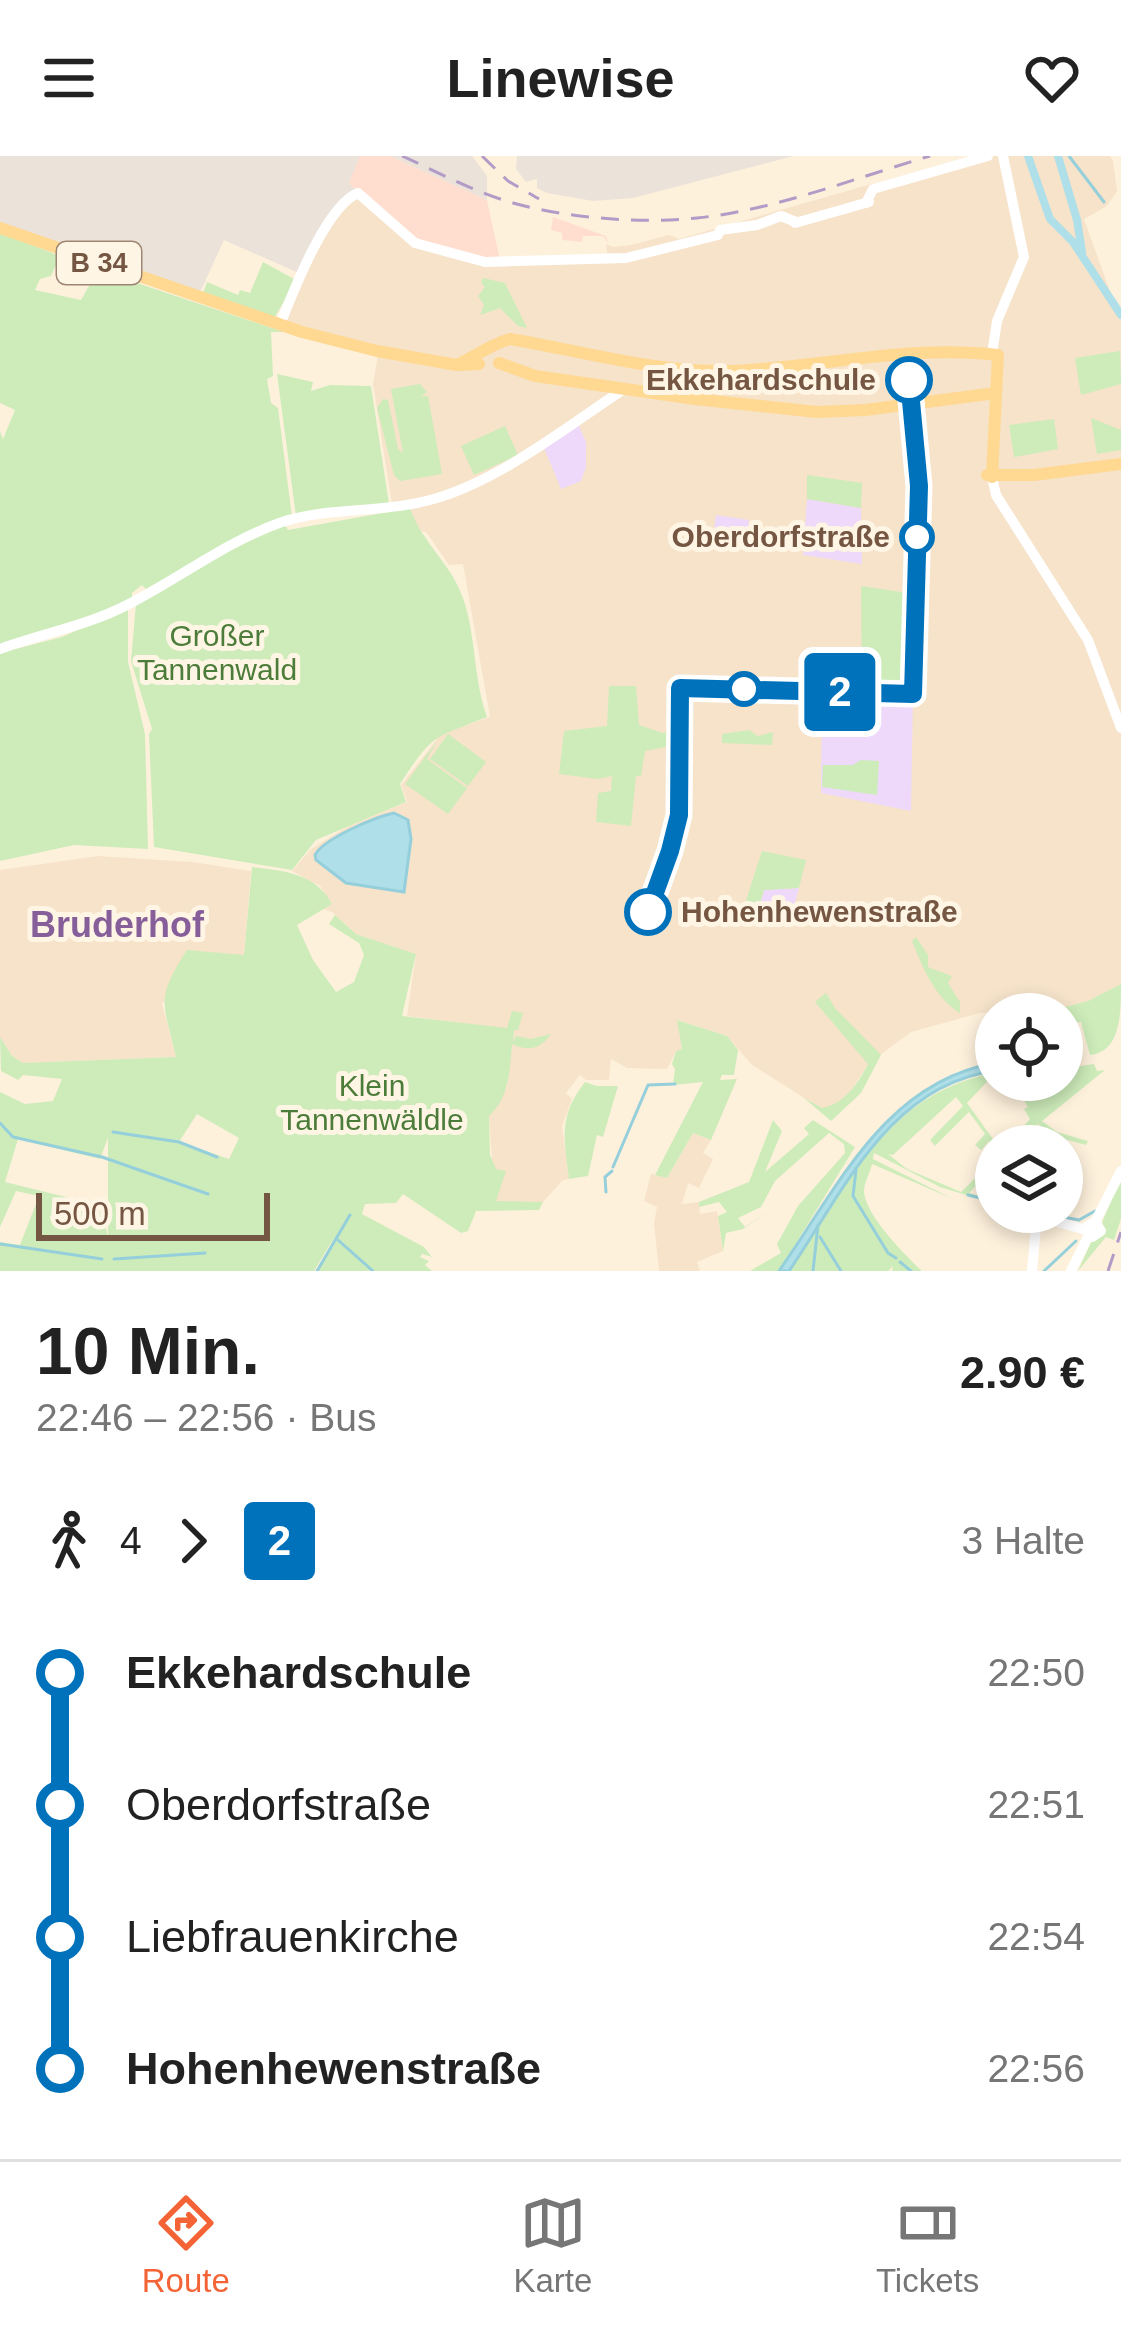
<!DOCTYPE html>
<html lang="de">
<meta charset="utf-8">
<style>
:root{--surface:#fff;--page:#f2f2f2;--text:#222;--muted:#767676;--line:#e0e0e0;--accent:#f46335}
body{margin:0;font-family:Helvetica,sans-serif;background:var(--page);color:var(--text);height:100vh;display:flex;flex-direction:column;font-size:45px;white-space:nowrap}
*{box-sizing:border-box;margin:0}
p{font-size:39px;color:var(--muted)}
.icon{flex:none;width:66px;height:66px;fill:none;stroke:currentColor;stroke-width:2;stroke-linecap:round;stroke-linejoin:round}
.map{position:relative;height:1115px;overflow:hidden}
.details{display:flex;flex-direction:column;background:var(--surface);flex:1}
.details>*{flex:none}
.badge{padding:0 24px;border-radius:9px;font-size:42px;line-height:78px}
.fabs{position:absolute;left:975px;top:837px;display:grid;gap:24px}
.fabs a{display:grid;place-items:center;width:108px;height:108px;border-radius:50%;background:var(--surface);box-shadow:0 6px 18px #0003;font-size:60px}
.scale{position:absolute;left:36px;bottom:30px;width:234px;box-sizing:border-box;padding-left:12px;border:6px solid #745643;border-top:0;font-size:33px;line-height:42px;white-space:nowrap;color:#745643;-webkit-text-stroke:9px #fff5e4;paint-order:stroke}
.map>.badge{position:absolute;translate:-50% -50%;box-shadow:0 0 0 6px #fff}
.legs{display:flex;align-items:center;gap:18px;height:132px;padding:0 36px;font-size:39px}
.legs p{margin-inline-start:auto}
.summary{display:flex;align-items:center;justify-content:space-between;height:204px;padding:0 36px}
h1{font-size:66px;font-weight:600;line-height:90px}
ul{padding:0 36px;list-style:none}
li{display:flex;align-items:center;gap:42px;height:132px;font-size:45px}
li i{display:grid;place-items:center;width:18px;height:100%;margin:0 15px;background:currentColor}
li i::after{content:'';width:30px;height:30px;margin:-15px;border:9px solid;border-radius:50%;background:var(--surface)}
li p{margin-inline-start:auto}
li:first-child i{background:linear-gradient(#0000 50%,currentColor 0)}
li:last-child i{background:linear-gradient(currentColor 50%,#0000 0)}
header{display:flex;justify-content:space-between;align-items:center;height:156px;padding:0 36px;background:var(--surface);font-size:54px;font-weight:600}
.tabs{display:flex;justify-content:space-around;align-items:center;height:168px;border-top:3px solid var(--line);background:var(--surface);font-size:33px;color:var(--muted)}
.tabs a{display:grid;justify-items:center;gap:6px}
.tabs .selected{color:var(--accent)}
.map>svg:first-child{display:block}
</style>
<header><svg class="icon" aria-label="menu" viewBox="0 0 24 24"><path d="M4 6h16M4 12h16M4 18h16"/></svg>Linewise<svg class="icon" aria-label="heart" viewBox="0 0 24 24"><path d="M12 20l-8-8c-3-5 5-10 8-4 3-6 11-1 8 4z"/></svg></header>
<div class="map">
<svg width="1121" height="1115" viewBox="0 0 1121 1115">
<rect width="100%" height="100%" fill="#fef1dc"/>
<!-- residential -->
<g fill="#f6e3ca">
<path d="M970 0H1110L1113 5 1117 35 1107 50 1084 63 1121 166V828L1088 845 1045 857H980L911 876 868 908 847 941 835 950 822 953 752 909 727 880 678 864 682 894 676 895 667 913 627 912 611 903 609 924H586L580 919 566 937 572 943 562 970 569 1023 563 1024 543 1046H495L489 959 507 930 514 874 407 860 416 798 356 778 332 756 323 753 332 748 320 730 292 715 311 693 345 672 407 646 401 629 441 578 490 561 463 408 449 409 427 377 417 373 409 347 392 348 373 228 379 193 286 165 307 107 352 40 485 106 608 103 606 88 613 91 631 89 669 79 679 83Z"/>
<path d="M98 700 192 706 251 715 244 800 204 796 162 848 176 901 23 907 12 900 0 881V714Z"/>
<path d="M693 977 711 984 703 997 713 1003 699 1032 688 1027 682 1048 699 1046 700 1058 717 1055 723 1095 697 1106 700 1115H659L654 1067 657 1051 644 1045 651 1018 667 1022Z"/>
</g>
<!-- commercial -->
<g fill="#ffdecf">
<path d="M360 0H390L487 44 500 104 421 90 348 27Z"/>
<path d="M553 61 606 80 608 87 603 80H583L582 86 562 84V77L551 74Z"/>
</g>
<!-- industrial -->
<g fill="#ebe2d9">
<path d="M0 0H360L349 27 358 37 352 39 301 118 224 84 198 141 0 72Z"/>
<path d="M390 0H472L487 20V44Z"/>
<path d="M517 0H794L633 42 593 45 547 37 537 32V23L526 26 516 13Z"/>
</g>
<!-- education -->
<g fill="#eed9fa">
<path d="M576 263 586 286V311L581 325 561 333 542 287Z"/>
<path d="M807 343 861 352 862 408 803 399Z"/>
<path d="M716 359 749 364 746 393 712 390Z"/>
<path d="M822 536 913 538 911 655 821 637Z"/>
<path d="M799 732 790 765 757 758 764 734Z"/>
</g>
<!-- green -->
<g fill="#cdecba" fill-rule="evenodd">
<path d="M0 76 60 100 51 120 40 123 35 134 81 144 98 114 284 176H271L273 220 267 223 271 247 278 252 292 361 148 435 142 429 132 437V444L123 449 0 489V275L3 283 15 254 0 247Z"/>
<path d="M263 106 296 124 275 161 202 140 207 126 238 139 240 134 250 137Z"/>
<path d="M483 122 505 127 527 172 518 170 500 152 480 159 484 149 478 140 485 131 481 127Z"/>
<path d="M1120 195 1121 228 1081 239 1075 202Z"/>
<path d="M277 218 313 226 311 235 330 229 371 230 389 348 296 360Z"/>
<path d="M420 228 427 236 421 240H428L442 318 400 325 394 319 377 252 383 243 388 244 398 293 403 297 391 233Z"/>
<path d="M1091 262 1121 274V294L1097 298Z"/>
<path d="M1054 263 1058 293 1014 301 1009 269Z"/>
<path d="M505 270 518 299 474 319 461 290Z"/>
<path d="M807 319 862 327 861 352 807 343Z"/>
<path d="M410 352C422 388 454 409 465 448 476 485 474 524 487 561 433 583 434 576 400 628L406 646 316 684 292 714 154 691 149 578 152 573 131 505 136 448 220 397 285 369 288 374Z"/>
<path d="M861 430 915 438 913 538 862 536Z"/>
<path d="M128 452V506L145 578 148 693 74 689 0 705V497L62 481Z"/>
<path d="M609 530H636L639 569 662 577 680 574 681 588 645 595 641 620H636L631 670 596 666 598 637 611 635 612 620 598 623 559 618 564 575 607 570Z"/>
<path d="M749 574 758 580 773 576 772 589 722 587V578Z"/>
<path d="M448 578 486 606 468 630 430 603Z"/>
<path d="M437 585 427 603 467 632 448 658 405 628Z"/>
<path d="M861 604 879 605 877 639 822 631 823 609H853Z"/>
<path d="M762 695 806 704 799 732 764 734 757 758 743 754Z"/>
<path d="M252 711C284 715 316 717 332 748L297 769 313 804 336 836 354 826 364 799 359 787 329 768 335 759 356 778 416 798 402 860 507 872 512 855 523 857 518 874H514L513 886 516 880 531 883 551 878C540 893 529 896 512 888 510 914 509 942 489 960L490 999 496 1013 506 1015 496 1045 543 1046 539 1054 476 1055 468 1075 461 1077 403 1038 396 1047 365 1048 362 1058 424 1091 432 1101 422 1098 420 1101 429 1105 425 1109 432 1115H317L335 1080 314 1115H0V1086L20 1089 39 1040 16 1035 0 1071V936L25 948 53 945 62 923 23 919 18 924 1 915 0 881 12 900 23 907 176 901C164 847 154 845 187 794L244 799ZM197 958 239 982 229 1003 179 986ZM108 982V1082L102 1050 5 1026 18 983 100 1003Z"/>
<path d="M97 757 134 765 131 779 94 771Z"/>
<path d="M916 781 928 799V811L952 820 948 827 960 846V857C935 842 923 812 912 785Z"/>
<path d="M1121 828C1121 857 1121 896 1090 899L1081 866 1062 868V858H1038L1088 845Z"/>
<path d="M826 837 835 852 881 899 861 937 831 965 804 942 822 952C844 948 857 929 868 908L815 846Z"/>
<path d="M677 864 727 880 738 894 734 919H722L720 924 737 923 711 984 693 977 667 1022 655 1019 703 926 673 929 675 913 672 908 676 895 682 893Z"/>
<path d="M1094 908 1097 915 1105 914 1042 965 1057 976 1088 985 1086 989 1057 981 1038 968 1015 990H1006L1030 963 1024 953 1028 951 1011 924H1062V913Z"/>
<path d="M996 916 967 947 998 990 996 995 989 985 981 994 975 989 985 978 969 956 935 990 930 984 963 950 956 941 893 999 888 998 907 1013 961 1036 996 1002V1009L969 1037 996 1044V1048L940 1031 874 997 873 1003 953 1043 872 1008C870 1018 864 1026 864 1036 866 1060 905 1099 922 1115H892L893 1110 888 1115H788C858 1019 883 940 996 916Z"/>
<path d="M585 926 597 930H618L603 981 597 979 588 1020 569 1023C564 981 558 961 585 926Z"/>
<path d="M773 964 782 975 765 1016 809 978 804 972 813 964 855 991 779 1115H750L781 1097 777 1088 798 1050 845 997 844 988 829 977 775 1025 761 1051 738 1062 745 1071 779 1048 743 1073 726 1077 723 1095 718 1060 727 1056 719 1046 699 1051V1046L749 1026Z"/>
<path d="M1121 1022V1063L1114 1084 1106 1081 1078 1115 1091 1086 1101 1080 1103 1064Z"/>
</g>
<!-- water -->
<g fill="#afdfe8" stroke="#95cfdb" stroke-width="3">
<path d="M394 657 408 664 411 683 404 736 346 727 316 704 315 699C323 683 375 661 394 657Z"/>
<path d="M996 907V915C890 927 842 1038 789 1115H779C837 1033 885 925 996 907Z"/>
</g>
<g fill="none" stroke-linecap="round" stroke-linejoin="round">
<!-- stream -->
<g stroke="#95cfdb" stroke-width="3">
<path d="M1069 0 1104 46"/>
<path d="M0 967 13 981 102 1001 208 1038"/>
<path d="M113 976 179 986 217 1001"/>
<path d="M613 1011 648 929 675 928"/>
<path d="M856 1014 853 1040 888 1097 896 1102"/>
<path d="M606 1036 605 1021 612 1015"/>
<path d="M968 1039 996 1046"/>
<path d="M1053 1059 1079 1064 1095 1055"/>
<path d="M820 1081 841 1115"/>
<path d="M338 1084 373 1115"/>
<path d="M0 1088 102 1103"/>
<path d="M114 1103 205 1097"/>
<path d="M900 1106 911 1115"/>
<path d="M317 1115 350 1059"/>
<path d="M813 1115 818 1069"/>
<path d="M1044 1115 1076 1085"/>
</g>
<!-- river -->
<g stroke="#afdfe8" stroke-width="8">
<path d="M1028 0 1050 63 1073 86 1121 159"/>
<path d="M1058 0 1077 64 1082 96"/>
</g>
<!-- secondary -->
<g stroke="#fff" stroke-width="10">
<path d="M866 47 873 33 988 0"/>
<path d="M795 67 869 46"/>
<path d="M280 169C293 136 326 50 358 37L415 87 485 106 626 102 718 79 720 74 757 69 781 60 796 66"/>
<path d="M992 198 997 165 1024 101 1003 0"/>
<path d="M992 321 996 339 1088 484 1121 572"/>
<path d="M0 493C43 477 87 470 129 448 180 422 227 385 282 366 328 351 380 357 426 345 494 329 565 272 624 233"/>
<path d="M1095 1066 1101 1075 1092 1081 1087 1070 1095 1066 1121 1015"/>
<path d="M1032 1115 1037 1060 1086 1074"/>
<path d="M1071 1115 1089 1079"/>
</g>
<!-- primary -->
<g stroke="#ffd892" stroke-width="12">
<path d="M0 72 302 176 377 195 457 209 479 208"/>
<path d="M499 207 535 220 695 243 817 256 865 254 996 237"/>
<path d="M457 209C477 199 490 189 510 183 582 195 656 217 730 215 819 212 908 188 998 199L992 321"/>
<path d="M987 319H1034L1121 308"/>
</g>
<!-- rail -->
<g stroke="#b39bc7" stroke-width="3" stroke-dasharray="18 12" stroke-linecap="butt">
<path d="M402 0C438 16 474 36 513 47 568 62 640 68 697 62 775 54 855 22 930 0"/>
<path d="M482 0 508 25 539 43"/>
<path d="M1108 1115 1121 1076"/>
</g>
</g>
<g fill="none" stroke-linecap="round" stroke-linejoin="round">
<defs>
<path id="line-1" d="M648 756 670 695 679 659 680 532 913 538 919 330 909 224"/>
</defs>
<!-- line-1 casing -->
<use href="#line-1" stroke="#fff" stroke-width="27"/>
<!-- line-1 -->
<use href="#line-1" stroke="#0072bc" stroke-width="18"/>
</g>
<!-- markers -->
<g fill="#fff" stroke="#0072bc" stroke-width="6">
<circle cx="909" cy="224" r="21"/>
<circle cx="917" cy="381" r="15"/>
<circle cx="744" cy="533" r="15"/>
<circle cx="648" cy="756" r="21"/>
</g>
<g text-anchor="middle" stroke-width="10" stroke-linejoin="round" paint-order="stroke">
<!-- shield labels -->
<rect fill="#fff5e4" stroke="#9e8673" stroke-width="3" x="57" y="86" width="84" height="42" rx="9"/>
<g font-size="27" font-weight="bold" fill="#745643">
<text x="99" y="116">B 34</text>
</g>
<!-- stop labels -->
<g font-size="30" font-weight="bold" fill="#745643" stroke="#fff5e4" text-anchor="end">
<text x="876" y="234">Ekkehardschule</text>
<text x="890" y="391">Oberdorfstraße</text>
<text x="681" y="766" text-anchor="start">Hohenhewenstraße</text>
</g>
<!-- park labels -->
<g font-size="30" fill="#4c7c3a" stroke="#fff5e4">
<text x="217" y="490">Großer<tspan x="217" dy="34">Tannenwald</tspan></text>
<text x="372" y="940">Klein<tspan x="372" dy="34">Tannenwäldle</tspan></text>
</g>
<!-- quarter labels -->
<g font-size="36" font-weight="bold" fill="#865e99" stroke="#fff5e4">
<text x="117" y="781">Bruderhof</text>
</g>
</g>
</svg>
<div class="fabs">
<a><svg class="icon" aria-label="locate" viewBox="0 0 24 24"><circle cx="12" cy="12" r="6"/><path d="M12 2v4M12 18v4M2 12h4M18 12h4"/></svg></a>
<a><svg class="icon" aria-label="layers" viewBox="0 0 24 24"><path d="M12 4l9 5-9 5-9-5zM3 14l9 5 9-5"/></svg></a>
</div>
<div class="scale">500 m</div>
<b class="badge" style="left:840px;top:536px;background:#0072bc;color:#fff">2</b>
</div>
<section class="details">
<div class="summary"><div><h1>10 Min.</h1><p>22:46 – 22:56 · Bus</p></div><b>2.90 €</b></div>
<div class="legs"><svg class="icon" aria-label="walk" viewBox="0 0 24 24"><circle cx="13" cy="4" r="2"/><path d="M13 8l-2 6 4 7M11 14l-3 7M7 12l3-4h3l4 4"/></svg>4<svg class="icon" aria-label="forward" viewBox="0 0 24 24"><path d="M9 5l7 7-7 7"/></svg><b class="badge" style="background:#0072bc;color:#fff">2</b><p>3 Halte</p></div>
<ul>
<li><i style="color:#0072bc"></i><b>Ekkehardschule</b><p>22:50</p></li>
<li><i style="color:#0072bc"></i><span>Oberdorfstraße</span><p>22:51</p></li>
<li><i style="color:#0072bc"></i><span>Liebfrauenkirche</span><p>22:54</p></li>
<li><i style="color:#0072bc"></i><b>Hohenhewenstraße</b><p>22:56</p></li>
</ul>
</section>
<nav class="tabs">
<a class="selected"><svg class="icon" aria-label="directions" viewBox="0 0 24 24"><path d="M12 3l9 9-9 9-9-9zM9 14v-3h6M13 9l2 2-2 2"/></svg>Route</a>
<a><svg class="icon" aria-label="map" viewBox="0 0 24 24"><path d="M3 6l6-2 6 2 6-2v14l-6 2-6-2-6 2zM9 4v14M15 6v14"/></svg>Karte</a>
<a><svg class="icon" aria-label="tickets" viewBox="0 0 24 24"><path d="M3 7h18v10H3zM15 7v10"/></svg>Tickets</a>
</nav>
